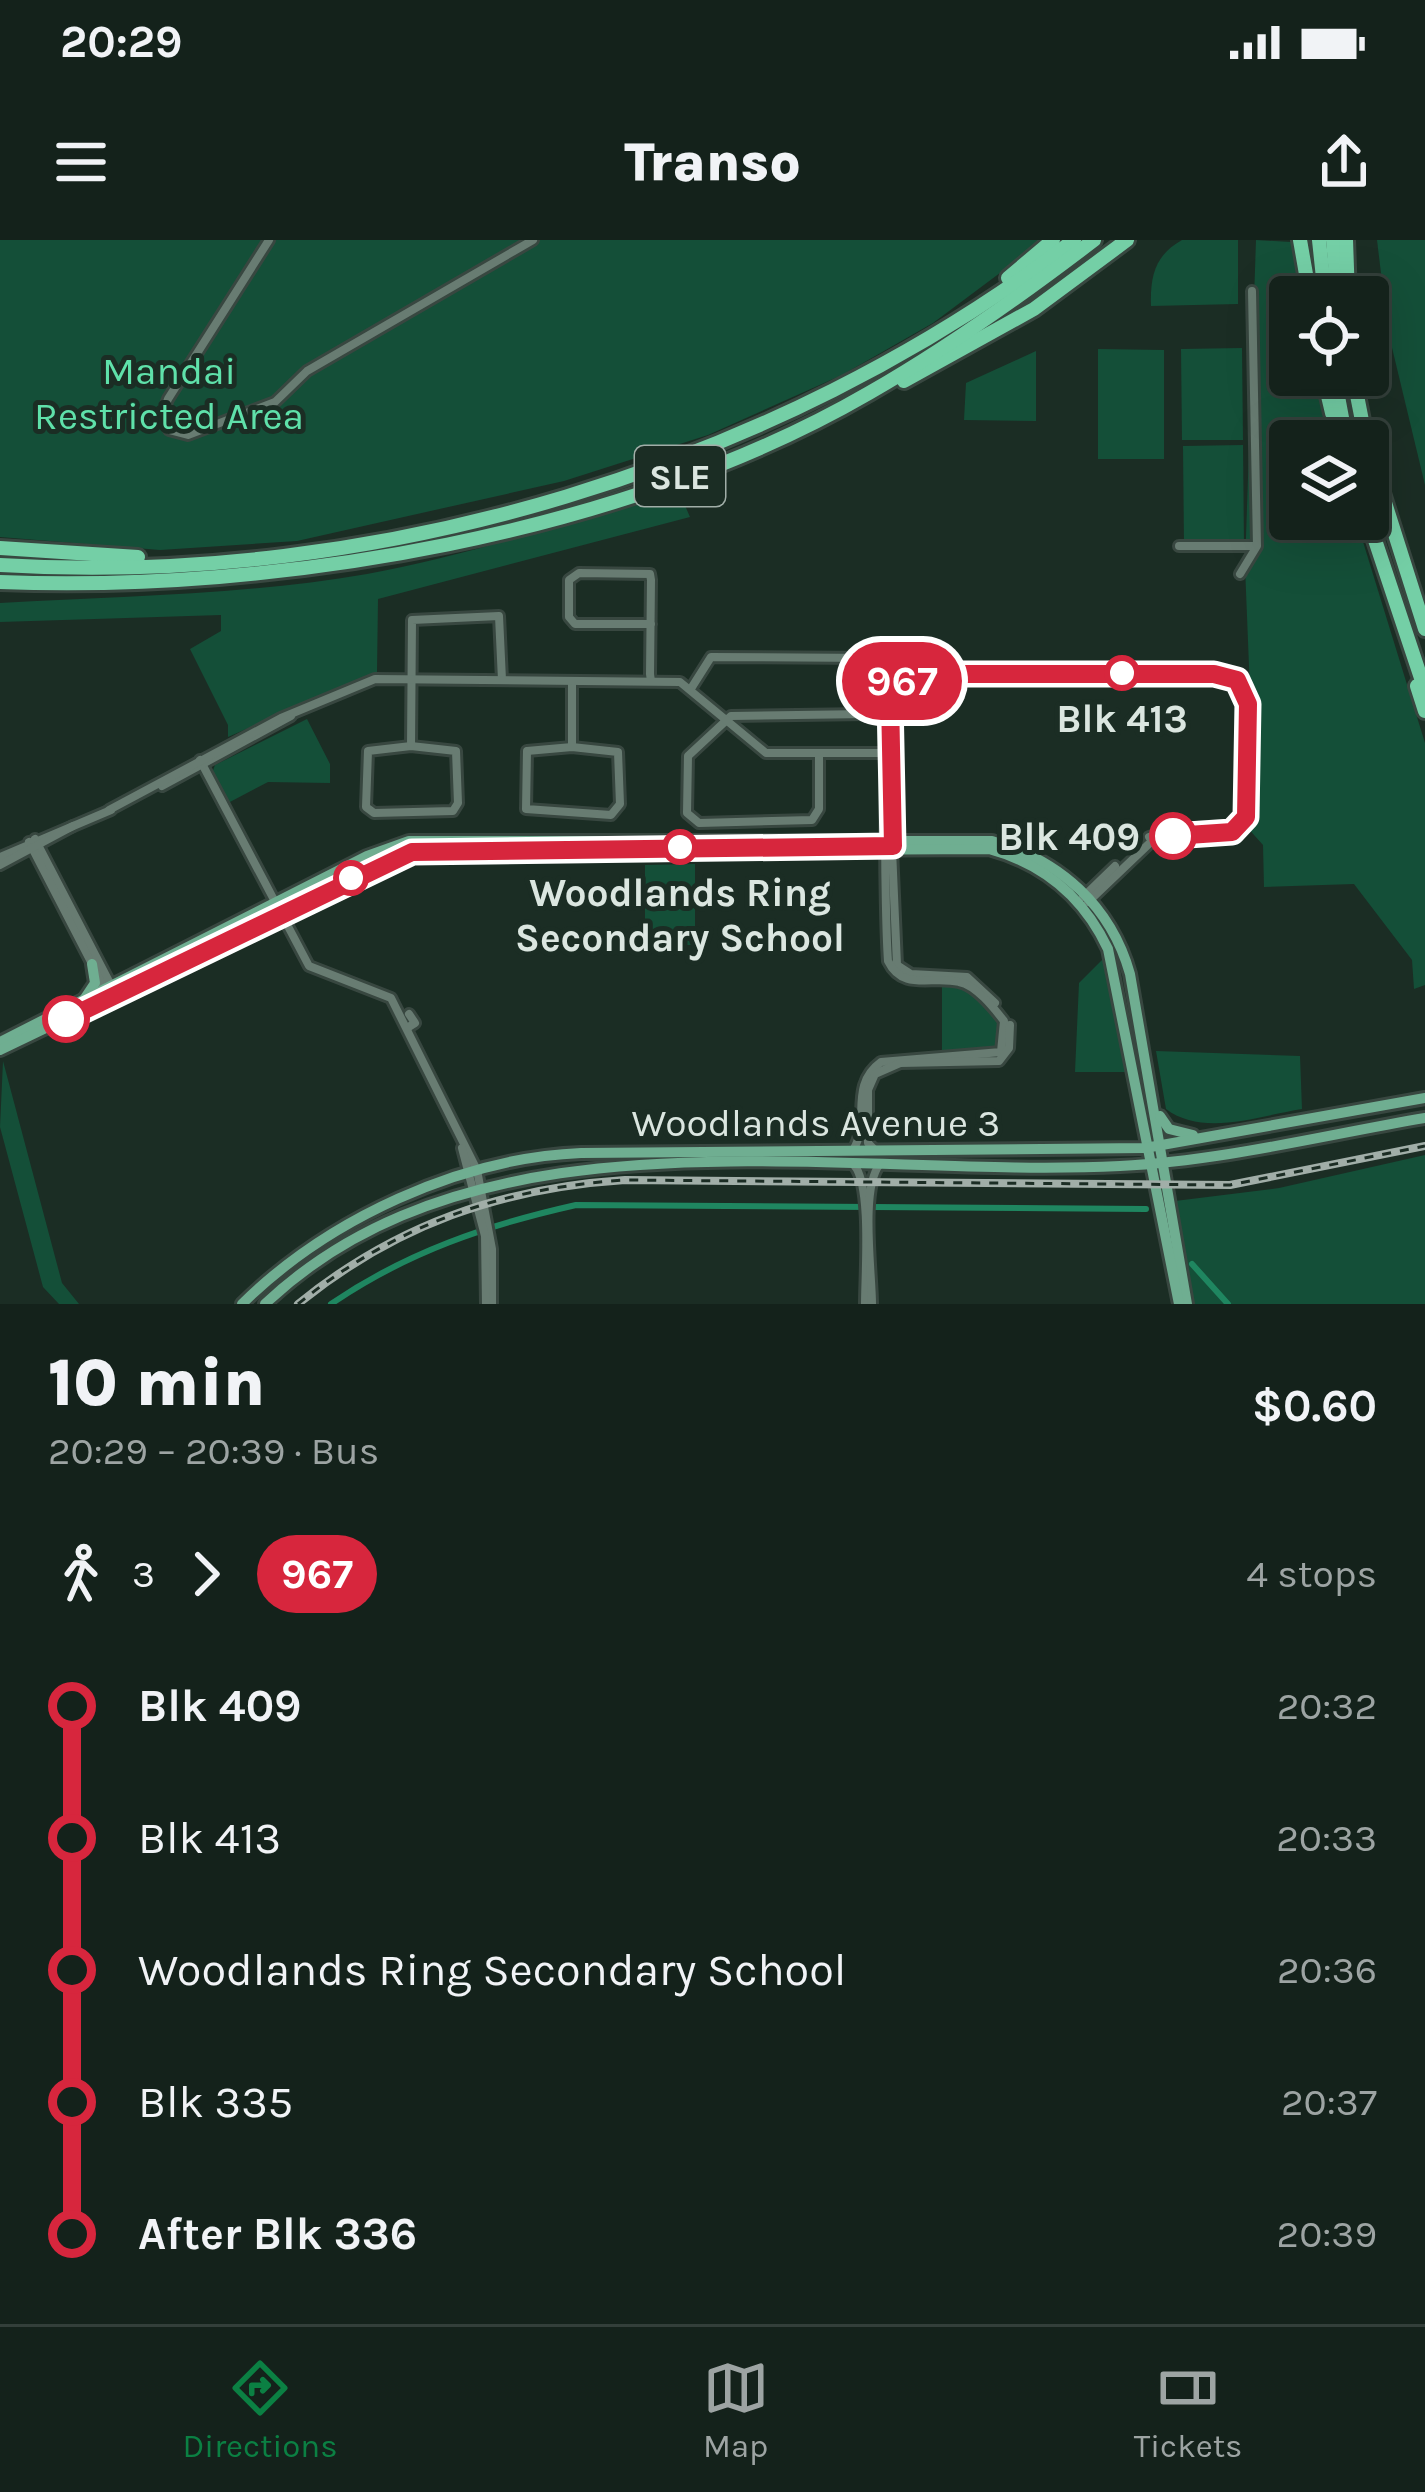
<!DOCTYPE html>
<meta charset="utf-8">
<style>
:root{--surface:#14221b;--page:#1d2a24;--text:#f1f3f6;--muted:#9da4a3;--line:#333f3a;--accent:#0b8043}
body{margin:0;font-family:Karla,sans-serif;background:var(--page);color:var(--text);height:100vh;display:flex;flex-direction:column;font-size:45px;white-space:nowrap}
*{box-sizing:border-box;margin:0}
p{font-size:39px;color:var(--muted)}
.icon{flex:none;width:66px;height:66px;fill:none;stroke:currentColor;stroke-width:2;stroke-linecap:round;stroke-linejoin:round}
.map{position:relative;height:1064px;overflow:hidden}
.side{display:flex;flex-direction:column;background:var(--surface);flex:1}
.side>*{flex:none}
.badge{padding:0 24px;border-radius:39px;font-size:42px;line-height:78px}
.controls{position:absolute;left:1269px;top:36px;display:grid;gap:24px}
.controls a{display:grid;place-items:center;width:120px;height:120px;border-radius:12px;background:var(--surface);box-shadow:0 12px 48px #0002,0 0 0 3px var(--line);font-size:60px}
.map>.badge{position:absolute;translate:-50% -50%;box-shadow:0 0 0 6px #fff}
.legs{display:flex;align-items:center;gap:18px;height:132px;padding:0 48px;font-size:39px}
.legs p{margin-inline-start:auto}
.summary{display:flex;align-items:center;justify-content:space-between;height:204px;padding:0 48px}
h1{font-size:66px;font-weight:800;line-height:90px}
ul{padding:0 48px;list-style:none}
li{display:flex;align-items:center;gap:42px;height:132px;font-size:45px}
li i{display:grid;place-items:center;width:18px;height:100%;margin:0 15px;background:currentColor}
li i::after{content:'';width:30px;height:30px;margin:-15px;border:9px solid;border-radius:50%;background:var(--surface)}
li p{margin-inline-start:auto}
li:first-child i{background:linear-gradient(#0000 50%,currentColor 0)}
li:last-child i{background:linear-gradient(currentColor 50%,#0000 0)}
.status{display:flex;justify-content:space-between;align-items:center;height:84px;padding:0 60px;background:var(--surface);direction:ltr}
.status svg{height:33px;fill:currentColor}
header{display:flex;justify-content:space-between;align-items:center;height:156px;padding:0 48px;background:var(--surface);font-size:54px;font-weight:800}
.tabs{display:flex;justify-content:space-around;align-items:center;height:168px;border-top:3px solid var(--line);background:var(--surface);font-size:33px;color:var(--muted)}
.tabs a{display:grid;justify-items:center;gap:6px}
.tabs .current{color:var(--accent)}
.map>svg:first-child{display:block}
</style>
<div class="status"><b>20:29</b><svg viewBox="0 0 49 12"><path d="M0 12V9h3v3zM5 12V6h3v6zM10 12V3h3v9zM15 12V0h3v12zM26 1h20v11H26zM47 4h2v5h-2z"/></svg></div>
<header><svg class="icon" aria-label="menu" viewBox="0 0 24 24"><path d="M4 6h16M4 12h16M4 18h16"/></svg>Transo<svg class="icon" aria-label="share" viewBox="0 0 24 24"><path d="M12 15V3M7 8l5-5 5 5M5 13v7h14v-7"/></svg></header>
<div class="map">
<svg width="1425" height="1064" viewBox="0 0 1425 1064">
<rect width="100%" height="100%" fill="#1b2d24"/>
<!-- green -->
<g fill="#144f38">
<path d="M0 0H1044L933 83 842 135 708 195 564 241 297 301 160 310 0 297Z"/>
<path d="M1182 0H1238V64L1151 66C1150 36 1155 15 1182 0Z"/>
<path d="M1256 0 1291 2 1303 30 1305 57H1290V135H1320L1337 201H1290V279H1356L1425 503V745L1414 749 1412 720 1354 644 1264 647 1263 605 1246 586 1255 576 1245 326Z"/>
<path d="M1377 0H1425V245L1388 91Z"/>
<path d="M1242 108 1243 200H1182L1181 109Z"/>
<path d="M1098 109 1164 110V219H1098Z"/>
<path d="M1036 111V181L964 180 966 143Z"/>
<path d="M1243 205 1244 304 1184 305 1183 206Z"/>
<path d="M677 247 690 277 378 359 377 432 228 497V485L190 409 221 391V375L0 382V363C122 356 246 355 367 334 472 315 575 280 677 247Z"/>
<path d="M307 479 330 524V543L268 542 228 563 212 533 215 525Z"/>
<path d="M695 624V705H645V625Z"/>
<path d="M1103 719 1126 832H1075L1079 743Z"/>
<path d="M942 743 970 748 1001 780 999 807 942 811Z"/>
<path d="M1156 811 1300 816 1302 869C1258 876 1203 897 1166 869Z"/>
<path d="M3 821 62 1043 79 1064H59L43 1047 0 887Z"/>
<path d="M1425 915V1064H1192L1175 961 1279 948Z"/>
</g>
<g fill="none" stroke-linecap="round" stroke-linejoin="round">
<!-- canal -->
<g stroke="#1f8660" stroke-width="6">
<path d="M1192 1024 1228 1064"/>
<path d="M331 1064C407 1012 487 985 576 965L1146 969"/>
</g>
<defs>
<g id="minor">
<path d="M269 0 168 159 163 173 169 190 188 195 275 162 307 131 533 0"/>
<path d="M1179 306H1255"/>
<path d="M1240 334 1257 306 1252 51"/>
<path d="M651 384H575L569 377V340L579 333 650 334 651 340 650 434 651 441"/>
<path d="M572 441V507"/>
<path d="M692 447 711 417 874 418"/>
<path d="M411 506 456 511 458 563 453 571 374 573 366 567 368 511Z"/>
<path d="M411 506 412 380 499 376 502 440"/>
<path d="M572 507 618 512 620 564 611 575 526 569 527 511Z"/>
<path d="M819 514V569L812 580 699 583 687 573 688 516 731 476 867 474"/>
<path d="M200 520 309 726 391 758 477 930 492 1009V1064"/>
<path d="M889 540 897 725 911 734 967 737 995 763"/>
<path d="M162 546 291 476"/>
<path d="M109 570 281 478 375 439 680 442 766 513H889"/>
<path d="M1149 597 1169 590 1240 585"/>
<path d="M35 599 112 747"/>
<path d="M29 602 106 751"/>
<path d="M0 617 111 570"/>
<path d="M0 625 73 586"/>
<path d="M1083 657 1115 626"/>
<path d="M407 788 415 783 409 774"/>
<path d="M462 908 485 996 486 1064"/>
<path d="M853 910C871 882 848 846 881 822L1001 812 1004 781C994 768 976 745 959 742 932 735 903 752 888 721 885 679 881 472 896 445L912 435 939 432 1214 434 1242 445 1248 463 1244 581 1227 593 1153 600 1088 662"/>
<path d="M875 910 868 903V850L875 834 900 823 999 821 1009 808 1010 785"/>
<path d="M854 925C872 945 865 1034 865 1064"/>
<path d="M872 1064C872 1032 860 948 880 924"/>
</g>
<g id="major">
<path d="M85 758 95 743 92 724"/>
<path d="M0 802 367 616 409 601H992C1060 620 1111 666 1130 734L1187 1064"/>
<path d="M0 810 412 612 989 609C1044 624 1084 658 1108 709L1179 1064"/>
<path d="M1160 876 1169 889 1193 895"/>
<path d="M242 1064C328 979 460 918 581 913L1145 908 1425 858"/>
<path d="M265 1064C482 858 847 940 1120 926 1222 921 1325 895 1425 878"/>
</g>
<g id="highway">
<path d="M1300 0 1310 57"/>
<path d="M1319 0 1325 57"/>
<path d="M1333 0 1338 57"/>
<path d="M1346 0 1348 57"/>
<path d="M1008 38 1053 0"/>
<path d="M1323 135 1332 173 1346 199"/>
<path d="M1334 135 1343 183"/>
<path d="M1353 135 1366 201"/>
<path d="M904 141 1034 69 1127 0"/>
<path d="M1368 209 1425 389"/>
<path d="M1368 279 1425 450"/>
<path d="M0 308 138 317"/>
<path d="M0 325C375 348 776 228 1074 0"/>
<path d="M0 342C278 353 626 294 869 153 948 108 1022 55 1094 0"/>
<path d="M1417 446 1425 471"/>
</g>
</defs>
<!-- minor casing -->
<use href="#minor" stroke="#384740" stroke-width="14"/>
<!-- major casing -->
<use href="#major" stroke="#384740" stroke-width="16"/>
<!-- highway casing -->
<use href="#highway" stroke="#384740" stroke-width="20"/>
<!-- minor -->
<use href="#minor" stroke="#687c72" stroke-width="8"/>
<!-- major -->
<use href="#major" stroke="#6fae91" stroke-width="10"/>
<!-- highway -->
<use href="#highway" stroke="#74cfa6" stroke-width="14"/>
<defs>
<path id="rail" d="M298 1064C395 985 501 948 625 940L1230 945 1425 906"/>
</defs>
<!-- rail casing -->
<use href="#rail" stroke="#a1aea8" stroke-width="8"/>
<!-- rail -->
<use href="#rail" stroke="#1b2d24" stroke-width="3" stroke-dasharray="9" stroke-linecap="butt"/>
</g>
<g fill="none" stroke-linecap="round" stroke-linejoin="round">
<defs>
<path id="line-1" d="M66 779 412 612 893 606 890 459 896 445 921 434H1214L1237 440 1248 464 1246 577 1232 592 1173 596"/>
</defs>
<!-- line-1 casing -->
<use href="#line-1" stroke="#fff" stroke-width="27"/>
<!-- line-1 -->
<use href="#line-1" stroke="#d7263d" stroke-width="18"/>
</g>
<!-- markers -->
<g fill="#fff" stroke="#d7263d" stroke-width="6">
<circle cx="1122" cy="433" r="15"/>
<circle cx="1173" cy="596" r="21"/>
<circle cx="680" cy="607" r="15"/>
<circle cx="351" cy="638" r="15"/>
<circle cx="66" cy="779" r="21"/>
</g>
<g text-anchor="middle" stroke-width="10" stroke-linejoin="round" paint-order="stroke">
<!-- shield labels -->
<rect fill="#1b2d24" stroke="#a1aea8" stroke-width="3" x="635" y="206" width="90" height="60" rx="9"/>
<g font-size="36" font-weight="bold" fill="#dbe6e0">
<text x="680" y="249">SLE</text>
</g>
<!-- park labels -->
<g font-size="39" fill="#5fe1aa" stroke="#1b2d24">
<text x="169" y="144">Mandai<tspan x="169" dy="45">Restricted Area</tspan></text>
</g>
<!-- stop labels -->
<g font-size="39" font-weight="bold" fill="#dbe6e0" stroke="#1b2d24">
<text x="1122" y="492">Blk 413</text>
<text x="1140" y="610" text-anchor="end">Blk 409</text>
<text x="680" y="666">Woodlands Ring<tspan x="680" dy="45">Secondary School</tspan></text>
</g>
<!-- street labels -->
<g font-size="39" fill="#dbe6e0" stroke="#1b2d24">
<text x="816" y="896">Woodlands Avenue 3</text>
</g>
</g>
</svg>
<div class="controls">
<a><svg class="icon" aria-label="locate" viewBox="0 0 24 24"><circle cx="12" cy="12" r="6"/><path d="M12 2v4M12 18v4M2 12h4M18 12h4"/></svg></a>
<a><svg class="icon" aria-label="layers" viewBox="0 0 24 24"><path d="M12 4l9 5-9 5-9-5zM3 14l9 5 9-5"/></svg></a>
</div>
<b class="badge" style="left:902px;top:441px;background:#d7263d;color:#fff">967</b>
</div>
<section class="side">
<div class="summary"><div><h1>10 min</h1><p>20:29 – 20:39 · Bus</p></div><b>$0.60</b></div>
<div class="legs"><svg class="icon" aria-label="walk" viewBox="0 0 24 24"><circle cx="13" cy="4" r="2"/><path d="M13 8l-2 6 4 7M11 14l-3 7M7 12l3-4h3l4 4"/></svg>3<svg class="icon" aria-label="forward" viewBox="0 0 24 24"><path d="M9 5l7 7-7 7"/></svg><b class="badge" style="background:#d7263d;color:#fff">967</b><p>4 stops</p></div>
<ul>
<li><i style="color:#d7263d"></i><b>Blk 409</b><p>20:32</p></li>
<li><i style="color:#d7263d"></i><span>Blk 413</span><p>20:33</p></li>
<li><i style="color:#d7263d"></i><span>Woodlands Ring Secondary School</span><p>20:36</p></li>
<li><i style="color:#d7263d"></i><span>Blk 335</span><p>20:37</p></li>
<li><i style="color:#d7263d"></i><b>After Blk 336</b><p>20:39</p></li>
</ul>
</section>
<nav class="tabs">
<a class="current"><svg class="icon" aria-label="directions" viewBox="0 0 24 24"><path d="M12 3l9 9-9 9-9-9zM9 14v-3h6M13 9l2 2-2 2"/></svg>Directions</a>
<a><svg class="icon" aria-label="map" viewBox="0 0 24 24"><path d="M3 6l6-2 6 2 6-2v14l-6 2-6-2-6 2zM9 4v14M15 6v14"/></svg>Map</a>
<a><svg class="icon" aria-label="tickets" viewBox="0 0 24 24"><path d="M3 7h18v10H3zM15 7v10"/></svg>Tickets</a>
</nav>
